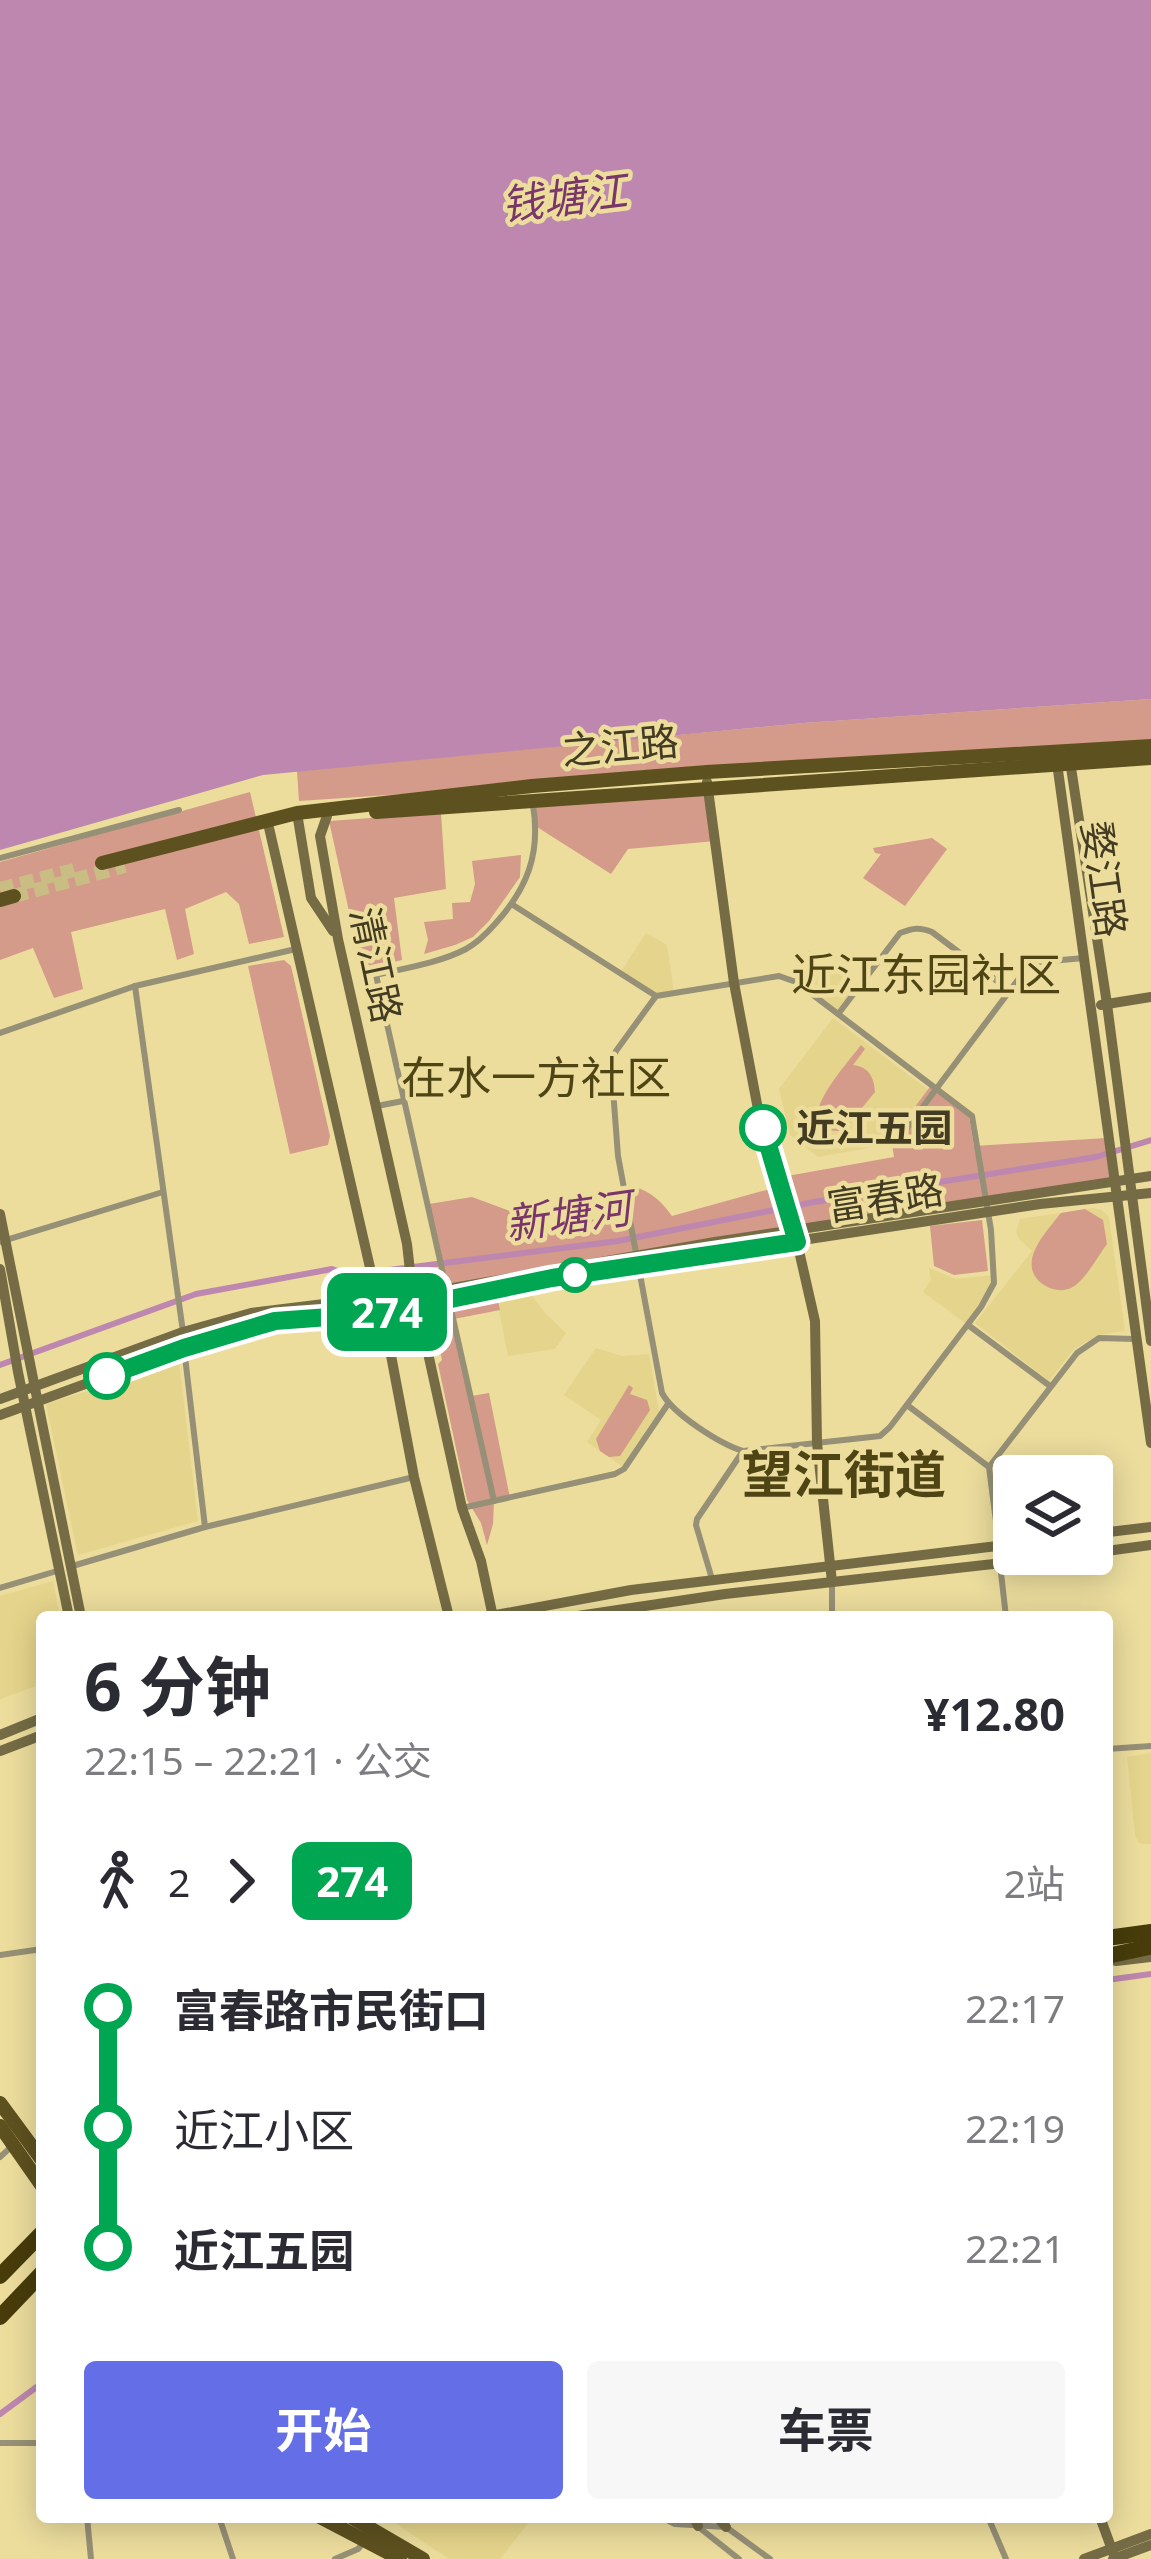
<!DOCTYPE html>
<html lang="zh">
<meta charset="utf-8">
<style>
:root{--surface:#fff;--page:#f7f7f7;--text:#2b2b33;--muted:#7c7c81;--accent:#646ee6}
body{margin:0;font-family:"Noto Sans","Noto Sans SC",sans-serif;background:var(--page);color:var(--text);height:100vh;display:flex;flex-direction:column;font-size:45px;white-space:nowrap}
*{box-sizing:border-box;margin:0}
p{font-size:39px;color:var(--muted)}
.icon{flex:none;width:66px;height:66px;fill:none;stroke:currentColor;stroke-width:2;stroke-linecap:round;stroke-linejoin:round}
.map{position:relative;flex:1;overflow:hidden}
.side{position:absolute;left:36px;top:1611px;width:1077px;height:912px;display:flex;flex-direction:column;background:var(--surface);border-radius:12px;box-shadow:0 6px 30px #0003}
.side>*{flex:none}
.badge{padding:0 24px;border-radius:18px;font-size:42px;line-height:78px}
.tools{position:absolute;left:993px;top:1455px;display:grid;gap:24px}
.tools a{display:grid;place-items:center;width:120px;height:120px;border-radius:12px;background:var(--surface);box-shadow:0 6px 30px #0003;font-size:60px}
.map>.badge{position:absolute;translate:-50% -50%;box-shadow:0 0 0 6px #fff}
.legs{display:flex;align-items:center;gap:18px;height:132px;padding:0 48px;font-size:39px}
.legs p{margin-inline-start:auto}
.headline{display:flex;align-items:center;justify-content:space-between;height:204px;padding:0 48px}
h1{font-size:66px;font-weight:700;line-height:90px}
.cta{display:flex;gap:24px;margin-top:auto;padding:24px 48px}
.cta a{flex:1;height:138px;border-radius:12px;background:var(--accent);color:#fff;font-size:48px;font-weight:700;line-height:138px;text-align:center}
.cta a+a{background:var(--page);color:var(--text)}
ul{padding:0 48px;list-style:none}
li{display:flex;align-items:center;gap:42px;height:120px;font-size:45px}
li i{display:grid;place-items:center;width:18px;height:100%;margin:0 15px;background:currentColor}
li i::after{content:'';width:30px;height:30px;margin:-15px;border:9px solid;border-radius:50%;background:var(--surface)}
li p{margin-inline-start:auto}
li:first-child i{background:linear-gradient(#0000 50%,currentColor 0)}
li:last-child i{background:linear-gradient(currentColor 50%,#0000 0)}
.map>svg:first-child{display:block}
</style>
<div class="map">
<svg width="1151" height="2559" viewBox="0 0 1151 2559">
<rect width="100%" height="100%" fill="#ecdd9d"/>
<!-- built -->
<g fill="#e5d48b">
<path d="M646 933 667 945 674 993 656 996 620 973Z"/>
<path d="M809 950 858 989 838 1014 787 979Z"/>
<path d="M833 1018 930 1091 890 1144 818 1157 790 1135 779 1089Z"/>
<path d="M1093 1208 1102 1210 1109 1217 1125 1331 1098 1335 1074 1349 1049 1381 975 1323 1032 1251 1019 1239 1016 1232 1020 1219Z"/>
<path d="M929 1268 956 1279 994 1275V1283L968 1325 923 1292 931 1280Z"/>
<path d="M524 1285 545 1313 566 1333 555 1349 508 1356 495 1290Z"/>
<path d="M596 1348 621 1356 649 1354 659 1412 622 1466 587 1442 601 1420 564 1395Z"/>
<path d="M179 1362 198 1521 78 1555 46 1404Z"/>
<path d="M53 1581 60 1617H42V1684L0 1699V1596Z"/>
<path d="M1151 1753V1844H1143L1138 1842 1135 1835 1127 1757Z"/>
<path d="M386 2517H533L500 2559H449Z"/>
</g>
<!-- green -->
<g fill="#d49a8a">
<path d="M1151 699V744L299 801 297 771 804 723Z"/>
<path d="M708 790 715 841 628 849 611 874 537 827 533 802Z"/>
<path d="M250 792 284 937 249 944 239 904 226 892 185 909 194 954 177 960 165 909 71 932 83 989 54 998 33 948 0 960V862Z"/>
<path d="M441 813 446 889 394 898 402 960 362 970 329 821Z"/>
<path d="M932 838 947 849 905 906 863 878 881 854 875 853 873 848Z"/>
<path d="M521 855 520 877 489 921 473 937 455 945 424 954 428 940 424 922 453 919 452 903 470 902 475 884 472 861Z"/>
<path d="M284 960 291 966 330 1136 328 1145 290 1154 248 966Z"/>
<path d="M861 1045 865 1049 853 1065C869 1067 874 1077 875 1092L843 1131C782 1133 848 1063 861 1045Z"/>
<path d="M932 1084 968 1111 974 1146 1107 1138 1112 1178 448 1285 429 1204 472 1197 553 1227 596 1219C614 1173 647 1181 672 1216L777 1187 776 1178 894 1157 891 1139Z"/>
<path d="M1085 1209 1103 1220 1107 1244C1097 1257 1085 1281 1071 1288 1062 1292 1052 1290 1044 1285 1014 1265 1046 1232 1061 1213Z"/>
<path d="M982 1220 988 1271 954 1275 934 1266 930 1226Z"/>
<path d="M495 1290 500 1310 454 1319 471 1396 489 1393 510 1498 494 1501 493 1524 487 1545 481 1523 467 1500 438 1364 442 1360 432 1313 450 1309 448 1298Z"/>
<path d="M629 1385 633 1388 630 1394 647 1400 650 1410 620 1456 609 1457 600 1451 596 1439Z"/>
</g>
<!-- water -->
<path fill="#bd87af" d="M0 0H1151V699L804 723 263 775 0 850Z"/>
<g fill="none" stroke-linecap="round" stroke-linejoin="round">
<!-- canal -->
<g stroke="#bd87af" stroke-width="6">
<path d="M0 1365 196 1294 332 1269 349 1275 618 1241 814 1202 1096 1157 1151 1140"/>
<path d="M1107 1980 1151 1974"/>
<path d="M0 2414 42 2383"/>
</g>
<!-- primary-tunnel -->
<g stroke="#cabd84" stroke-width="14" stroke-dasharray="14 7" stroke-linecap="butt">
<path d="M0 889 74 870"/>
<path d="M14 896 125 866"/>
</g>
<!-- street -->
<g stroke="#969076" stroke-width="6">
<path d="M0 858 179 810"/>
<path d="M513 905 656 996"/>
<path d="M779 976 796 982 972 1116 991 1230 994 1283 981 1307 890 1427 880 1436 743 1451C720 1444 673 1414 662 1393L618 1156 611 1063 616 1051 656 996Z"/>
<path d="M135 986 183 1332"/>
<path d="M839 1013 900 933C913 928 920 927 932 932L1009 990"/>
<path d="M0 1033 135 986 296 949"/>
<path d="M377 1106 403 1101"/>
<path d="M895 1144 1026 969 1039 962 1084 958"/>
<path d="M0 1242 163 1192"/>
<path d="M968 1325 1050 1386"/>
<path d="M184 1348 205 1527"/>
<path d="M907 1405 989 1467"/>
<path d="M989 1467 1077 1353 1099 1338 1135 1339"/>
<path d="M989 1467 999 1545"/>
<path d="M494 1501 376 975C405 968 439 963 466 949 477 943 487 933 495 924 527 889 541 854 533 805"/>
<path d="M462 1508 615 1474 624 1469 668 1404"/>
<path d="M1000 1564 1006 1617"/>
<path d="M69 1567 205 1527 414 1477"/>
<path d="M712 1579 696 1525 697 1519 743 1451"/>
<path d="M0 1588 57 1571"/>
<path d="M832 1617V1582"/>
<path d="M1107 1749 1151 1746"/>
<path d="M0 1955 42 1949"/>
<path d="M0 2157 11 2147"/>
<path d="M0 2443H42"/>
<path d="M87 2517 91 2559"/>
<path d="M219 2517 233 2559"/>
<path d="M661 2517 675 2524 726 2527 770 2559"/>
<path d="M988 2517 1006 2559"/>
<path d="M701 2529 739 2559"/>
<path d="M335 2559 358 2549 363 2543"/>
</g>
<!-- secondary -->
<g stroke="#756c45" stroke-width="10">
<path d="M1070 761 1107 1004 1151 1341"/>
<path d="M1057 763 1151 1443"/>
<path d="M707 782 734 983 757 1104 797 1242 815 1321 817 1443 832 1582"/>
<path d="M297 813 311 898 333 931"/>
<path d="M327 816 320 836 338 939 407 1244 410 1271 462 1508 481 1561 493 1617"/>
<path d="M267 819 377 1298 383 1313 414 1477 449 1617"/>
<path d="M1101 1005 1151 997"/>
<path d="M0 1214 81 1617"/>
<path d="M0 1269 18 1372 69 1617"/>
<path d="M0 1399 183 1332 251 1313 447 1289 715 1242 1151 1176"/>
<path d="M0 1415 184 1348 275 1321 383 1313 552 1278 1040 1204 1151 1193"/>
<path d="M1092 1534 1151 1527"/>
<path d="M1092 1553 1151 1545"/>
<path d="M485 1617 631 1590 1014 1544"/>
<path d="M571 1617 725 1594 1083 1554"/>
<path d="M0 1735 42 1718"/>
<path d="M0 1751 42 1735"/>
<path d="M1116 1961 1151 1957"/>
<path d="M694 2517 698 2526"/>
<path d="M717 2517 726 2527"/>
<path d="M1100 2517 1115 2558"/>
<path d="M1084 2559 1151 2534"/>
<path d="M1113 2559 1151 2545"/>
</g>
<!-- primary -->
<g stroke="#5d511f" stroke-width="14">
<path d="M376 812 1151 758"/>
<path d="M102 863 297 813 532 786 707 772 1151 746"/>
<path d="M0 900 14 896"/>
<path d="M0 2103 42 2160"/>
<path d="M0 2126 42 2186"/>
<path d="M320 2517 400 2559"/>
<path d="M351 2517 423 2559"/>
</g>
<!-- highway -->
<g stroke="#473c0a" stroke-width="16">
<path d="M1107 1938 1151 1932"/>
<path d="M1107 1956 1149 1947"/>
<path d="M0 2276 42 2233"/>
<path d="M0 2317 42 2273"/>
</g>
</g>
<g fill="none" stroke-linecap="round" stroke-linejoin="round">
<defs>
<path id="line-1" d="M107 1376 184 1348 275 1321 383 1313 552 1278 797 1242 763 1128"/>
</defs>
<!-- line-1 casing -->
<use href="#line-1" stroke="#fff" stroke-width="27"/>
<!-- line-1 -->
<use href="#line-1" stroke="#00a651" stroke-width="18"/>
</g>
<!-- markers -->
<g fill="#fff" stroke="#00a651" stroke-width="6">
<circle cx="763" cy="1128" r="21"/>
<circle cx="575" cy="1275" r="15"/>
<circle cx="107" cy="1376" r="21"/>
</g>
<g text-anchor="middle" stroke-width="9" stroke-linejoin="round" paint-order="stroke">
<!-- street labels -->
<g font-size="39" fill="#433c22" stroke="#ecdd9d">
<text transform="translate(620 746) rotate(-5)" y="14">之江路</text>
<text transform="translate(1104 879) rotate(82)" y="14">婺江路</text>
<text transform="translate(376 965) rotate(78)" y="14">清江路</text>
<text transform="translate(885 1198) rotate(-9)" y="14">富春路</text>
</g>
<!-- stop labels -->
<g font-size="39" font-weight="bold" fill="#433c22" stroke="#ecdd9d" text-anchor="start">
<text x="796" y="1142">近江五园</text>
</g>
<!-- water labels -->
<g font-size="42" font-style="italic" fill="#79366b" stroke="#ecdd9d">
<text transform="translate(564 198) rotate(-7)" y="15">钱塘江</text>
<text transform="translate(568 1216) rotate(-8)" y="15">新塘河</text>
</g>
<!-- quarter labels -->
<g font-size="45" fill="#4f4414" stroke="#ecdd9d">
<text x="926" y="991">近江东园社区</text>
<text x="536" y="1094">在水一方社区</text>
</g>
<!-- district labels -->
<g font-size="51" font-weight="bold" fill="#4f4414" stroke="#ecdd9d">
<text x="844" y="1493">望江街道</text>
</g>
</g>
</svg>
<div class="tools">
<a><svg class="icon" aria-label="layers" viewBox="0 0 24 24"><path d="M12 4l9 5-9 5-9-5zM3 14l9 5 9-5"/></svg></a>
</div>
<b class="badge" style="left:387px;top:1312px;background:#00a651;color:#fff">274</b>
<section class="side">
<div class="headline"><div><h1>6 分钟</h1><p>22:15 – 22:21 · 公交</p></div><b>¥12.80</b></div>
<div class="legs"><svg class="icon" aria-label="walk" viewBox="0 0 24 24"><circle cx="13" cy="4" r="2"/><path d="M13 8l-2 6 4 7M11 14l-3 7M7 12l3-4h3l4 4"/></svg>2<svg class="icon" aria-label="forward" viewBox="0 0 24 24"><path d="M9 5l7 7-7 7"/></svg><b class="badge" style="background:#00a651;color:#fff">274</b><p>2站</p></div>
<ul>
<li><i style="color:#00a651"></i><b>富春路市民街口</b><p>22:17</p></li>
<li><i style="color:#00a651"></i><span>近江小区</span><p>22:19</p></li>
<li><i style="color:#00a651"></i><b>近江五园</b><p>22:21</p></li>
</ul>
<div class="cta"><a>开始</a><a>车票</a></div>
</section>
</div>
